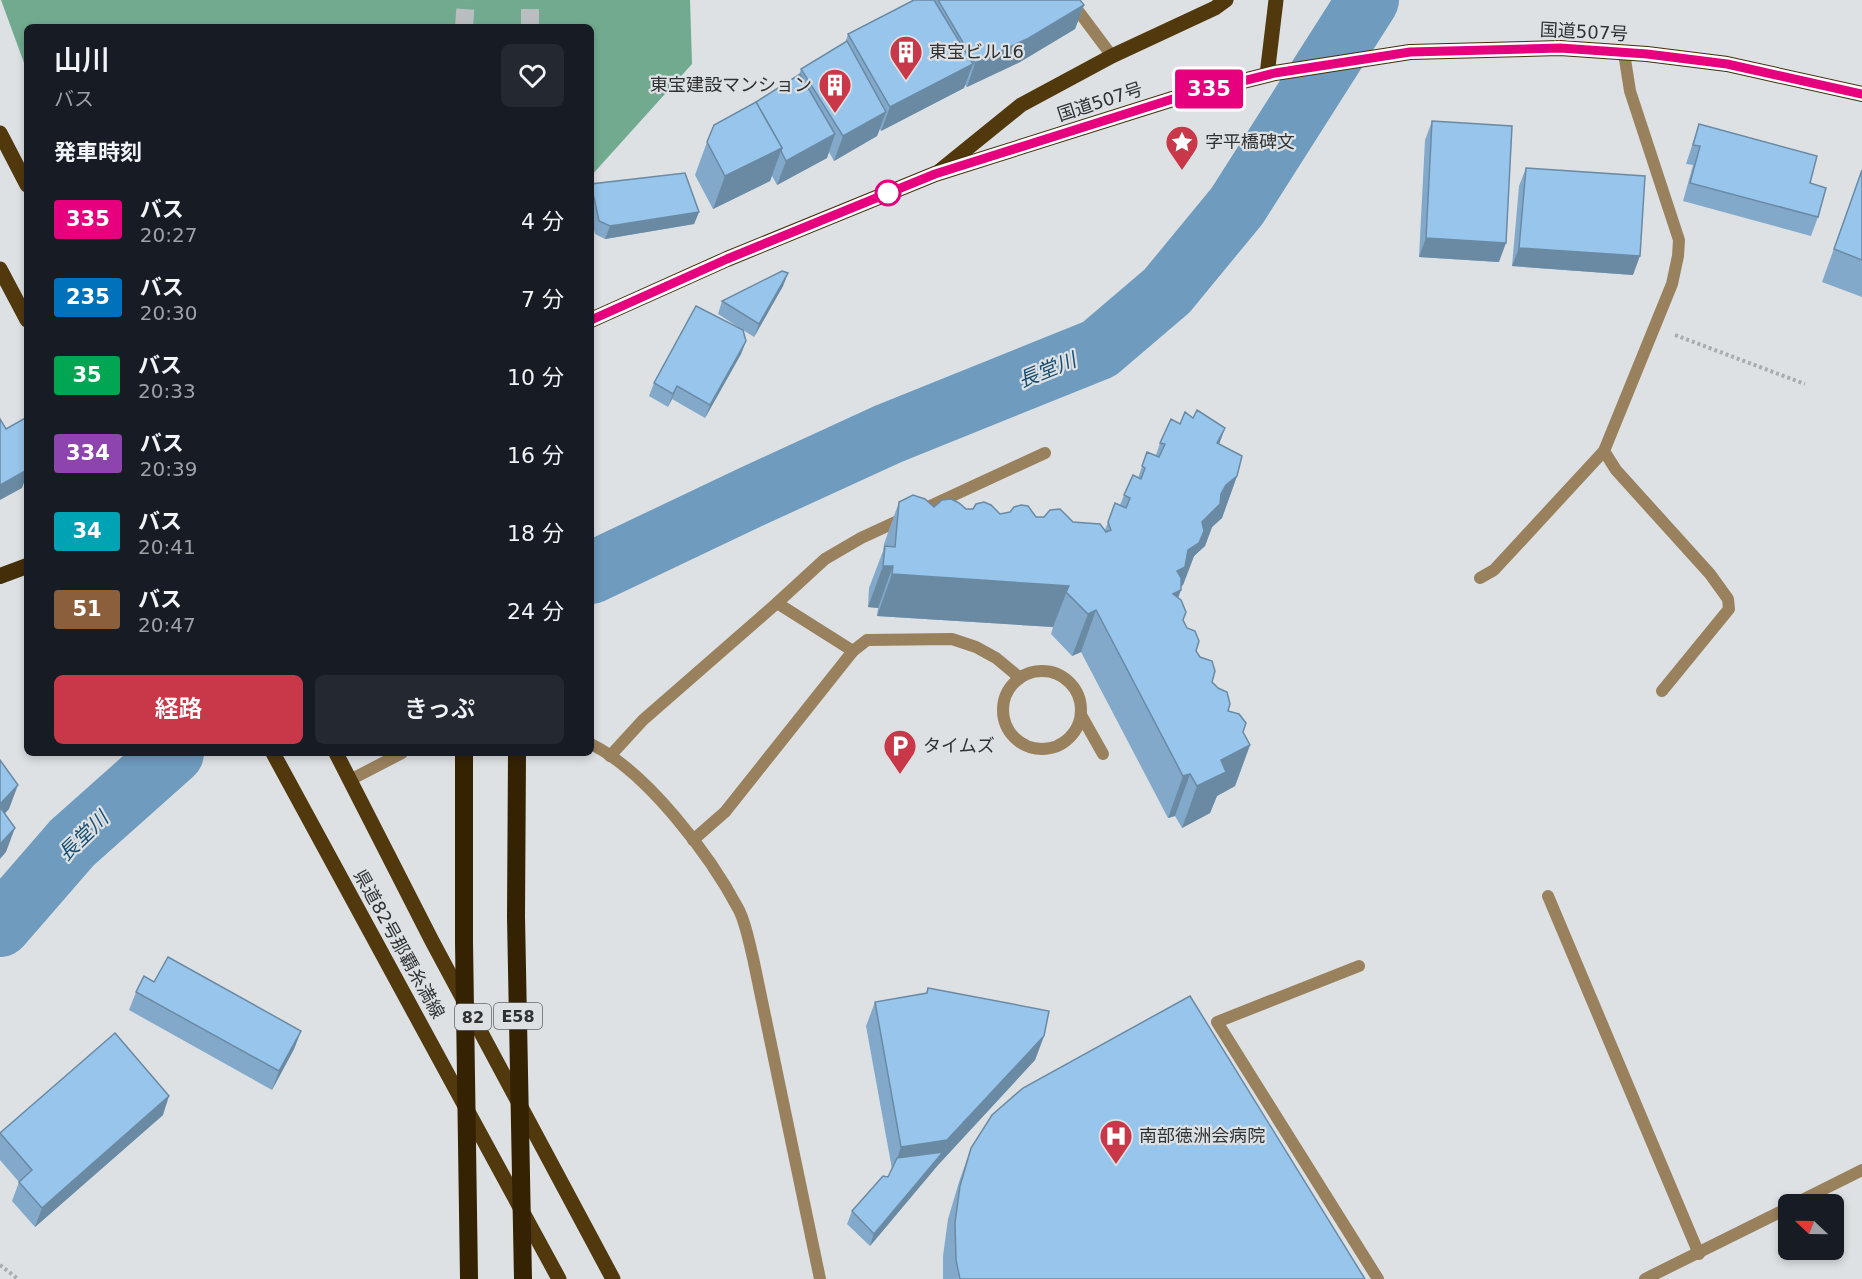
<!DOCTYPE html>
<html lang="ja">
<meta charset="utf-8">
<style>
:root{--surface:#171b24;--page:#242831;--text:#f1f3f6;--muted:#9ea1a6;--accent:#c83848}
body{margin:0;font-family:"DejaVu Sans","Noto Sans JP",sans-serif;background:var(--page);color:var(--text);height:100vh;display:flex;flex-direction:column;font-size:22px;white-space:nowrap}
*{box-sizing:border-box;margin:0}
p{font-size:20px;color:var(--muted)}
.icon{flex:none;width:33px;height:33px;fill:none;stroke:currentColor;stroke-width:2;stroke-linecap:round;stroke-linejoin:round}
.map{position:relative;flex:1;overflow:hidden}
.details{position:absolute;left:24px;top:24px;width:570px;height:732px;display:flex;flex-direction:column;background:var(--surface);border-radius:9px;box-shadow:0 3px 9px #0003}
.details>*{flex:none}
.badge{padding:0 12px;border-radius:4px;font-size:21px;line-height:39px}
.needle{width:39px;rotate:292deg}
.fabs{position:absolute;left:1778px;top:1194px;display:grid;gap:12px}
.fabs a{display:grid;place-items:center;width:66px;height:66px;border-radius:9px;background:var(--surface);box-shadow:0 3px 9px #0003;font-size:30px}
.map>.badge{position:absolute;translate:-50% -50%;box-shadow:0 0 0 3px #fff}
h2{padding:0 30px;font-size:22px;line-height:54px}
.round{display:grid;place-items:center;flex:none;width:63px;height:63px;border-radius:9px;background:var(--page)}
.headline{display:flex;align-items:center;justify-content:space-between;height:102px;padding:0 30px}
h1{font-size:28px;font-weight:600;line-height:45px}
.action{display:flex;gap:12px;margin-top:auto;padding:12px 30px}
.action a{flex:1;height:69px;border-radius:9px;background:var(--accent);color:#fff;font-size:24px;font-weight:600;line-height:69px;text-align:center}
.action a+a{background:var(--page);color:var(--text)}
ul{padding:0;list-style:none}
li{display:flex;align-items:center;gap:18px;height:78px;padding:0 30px}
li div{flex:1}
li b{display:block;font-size:22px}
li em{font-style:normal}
li .badge{min-width:66px;font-weight:700;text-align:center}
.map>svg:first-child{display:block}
</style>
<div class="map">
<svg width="1862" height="1279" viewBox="0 0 1862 1279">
<rect width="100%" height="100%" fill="#dde1e4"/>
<!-- forest -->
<path fill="#72aa90" d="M1 0H690L692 64 591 176V27H27V71Z"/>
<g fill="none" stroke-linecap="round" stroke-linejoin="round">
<!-- river -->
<g stroke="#6e9bbe" stroke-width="62">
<path d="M591 573 753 496 888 434 1099 349 1167 291 1237 206 1368 0"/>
<path d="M0 926 72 843 173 753"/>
</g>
<!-- motorway-tunnel -->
<g stroke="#babec0" stroke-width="18" stroke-dasharray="18 9" stroke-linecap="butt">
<path d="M464 27 466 0"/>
<path d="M530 27V0"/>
</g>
<!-- path -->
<g stroke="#a9acae" stroke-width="4" stroke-dasharray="3 3" stroke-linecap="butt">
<path d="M1675 335 1805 384"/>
<path d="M0 1265 18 1279"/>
</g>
<!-- service -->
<g stroke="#9a815d" stroke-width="12">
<path d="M1480 578 1494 570 1604 451"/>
<path d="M777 603 853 651"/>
<circle cx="1042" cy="710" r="39"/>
<path d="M1081 715 1103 754"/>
<path d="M610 756 643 720 777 603 825 559 861 538 1045 453"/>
<path d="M693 840 725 812 853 651 867 640 952 639 976 647 996 658 1020 678"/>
<path d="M1548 896 1699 1254"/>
<path d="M1359 966 1217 1022 1378 1279"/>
</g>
<!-- minor -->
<g stroke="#9a815d" stroke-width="12">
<path d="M1070 0 1112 56"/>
<path d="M1624 53 1630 91 1679 240 1678 256 1672 284 1604 451 1616 470 1710 574 1728 599 1729 609 1662 691"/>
<path d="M591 744C647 772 710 855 739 910 746 924 749 942 753 958L820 1279"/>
<path d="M350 780 402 753"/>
<path d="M1794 1204 1862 1170"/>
<path d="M1645 1279 1788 1208"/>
</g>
<!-- primary -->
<g stroke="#52390d" stroke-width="15">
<path d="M1267 75 1276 0"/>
<path d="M0 133 27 185"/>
<path d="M937 173 1021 105 1112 56 1215 8 1226 0"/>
<path d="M0 269 27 320"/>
<path d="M273 753 559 1279"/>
<path d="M336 753 432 941 613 1279"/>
</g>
<!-- trunk -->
<g stroke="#432e08" stroke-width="16">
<path d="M591 320 727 259 935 174 1179 97 1275 73 1410 52 1560 48 1647 54 1727 64 1862 94"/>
<path d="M0 576 27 566"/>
</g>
<!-- motorway-bridge -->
<g stroke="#342203" stroke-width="18">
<path d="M464 753V942L469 1279"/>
<path d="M517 753 516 917 523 1279"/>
</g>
</g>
<!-- wall -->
<g fill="#83a9ca">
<path d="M914 0H1080L1084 5 1075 29 1020 62 967 87 965 85 964 88 881 131 880 129 877 136 834 161 829 152 827 158 777 185 772 176 770 181 713 209 695 175 707 142 756 102 799 75 801 69 845 43 848 34Z"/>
<path d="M1432 121 1499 262 1419 257 1425 140Z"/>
<path d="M1699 124 1810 183 1818 217 1811 236 1683 201 1693 165 1686 164Z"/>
<path d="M1526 168 1633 275 1512 266 1519 186Z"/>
<path d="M1862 170V297L1822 282Z"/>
<path d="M591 185 699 212 694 224 605 239 595 234 591 217Z"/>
<path d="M788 273 783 286 754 337 718 314 722 301Z"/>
<path d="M746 341 741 354 705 418 672 399 668 407 649 396 654 383Z"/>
<path d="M1180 424 1219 444 1237 476 1222 518 1212 527 1205 546 1194 556 1183 585 1181 586 1178 598 1183 620 1196 651 1228 711 1250 745 1235 786 1217 796 1210 813 1182 828 1175 816 1168 818 1081 652 1072 656 1051 634 1053 627 877 616 878 608 868 607 869 588 883 551 884 544 899 502 934 507 1036 517 1073 522 1105 530 1115 503 1120 505 1124 495 1138 478 1147 452 1156 455 1160 443Z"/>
<path d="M154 982 301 1031 294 1049 272 1090 129 1010 136 992Z"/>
<path d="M928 988 1044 1036 1035 1060 938 1165 870 1246 847 1224 852 1211 888 1177 892 1169 866 1026 875 1002 926 993Z"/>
<path d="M163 1115 35 1227 12 1201 19 1182 0 1160V1133Z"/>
<path d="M971 1148 1365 1279H943V1256L948 1219 959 1182Z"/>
</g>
<!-- shaded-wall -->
<g fill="#6a8aa4">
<path d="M1084 5 1075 29 1020 62 967 87 975 63Z"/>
<path d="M973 64 964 88 881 131 890 107Z"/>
<path d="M886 112 877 136 834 161 843 136Z"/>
<path d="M835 134 827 158 777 185 786 161Z"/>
<path d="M782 148 770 181 713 209 725 176Z"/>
<path d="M699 212 694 224 605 239 610 226Z"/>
<path d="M1426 238 1506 243 1499 262 1419 257Z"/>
<path d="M1519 248 1640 256 1633 275 1512 266Z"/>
<path d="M788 273 783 286 754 337 759 324Z"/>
<path d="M746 341 741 354 705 418 710 405Z"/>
<path d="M677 386 672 399 668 407 673 394Z"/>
<path d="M1225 428 1210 470 1217 443Z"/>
<path d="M27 470V475L22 488 0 500V485Z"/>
<path d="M1237 476 1222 518 1212 527 1205 546 1194 556 1183 585 1176 590H1181L1166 631 1177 571 1202 522 1226 485Z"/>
<path d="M883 566H893L878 608 868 607Z"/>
<path d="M892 574 1069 586 1053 627 877 616Z"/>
<path d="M1096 610 1081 652 1072 656 1088 614Z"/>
<path d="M1250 745 1235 786 1217 796 1210 813 1182 828 1197 786 1221 760Z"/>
<path d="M1190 774 1175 816 1168 818 1183 776Z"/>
<path d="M18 785 9 809 0 819V804Z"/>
<path d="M15 828 6 852 0 859V844Z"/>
<path d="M301 1031 294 1049 272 1090 279 1071Z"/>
<path d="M1044 1036 1035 1060 938 1165 870 1246 893 1171 901 1147Z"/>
<path d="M169 1096 163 1115 35 1227 42 1208Z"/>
</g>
<!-- building -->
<g fill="#98c5eb" stroke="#6a8aa4" stroke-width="1.5">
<path d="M914 0H934L973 64 890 107 848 34Z"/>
<path d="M938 0H1080L1084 5 1029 38 975 63Z"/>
<path d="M847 41 886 112 843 136 801 69Z"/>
<path d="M800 74 835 134 786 161 781 151 782 148 756 102Z"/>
<path d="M756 102 782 148 725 176 707 142 714 125Z"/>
<path d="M1432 121 1512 126 1506 243 1426 238Z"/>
<path d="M1699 124 1817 156 1810 183 1826 188 1818 217 1690 183 1700 146 1693 145Z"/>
<path d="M1526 168 1645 176 1640 256 1519 248Z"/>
<path d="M1862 170V260L1834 249Z"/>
<path d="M685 173 699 212 610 226 599 221 591 184Z"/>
<path d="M782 271 788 273 759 324 722 301Z"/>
<path d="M696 306 743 330 746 341 710 405 677 386 673 394 654 383Z"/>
<path d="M1197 410 1225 428 1217 443 1242 456 1237 476 1226 485 1221 494 1220 504 1202 522 1204 531 1199 543 1188 550 1185 567 1177 571 1181 578V590L1173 594 1181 600 1186 612 1183 620 1187 628 1195 631 1199 641 1196 651 1200 657 1212 661 1215 671 1212 682 1218 688 1227 692 1230 704 1228 711 1239 714 1246 723 1243 732 1250 745 1221 760 1226 772 1197 786 1190 774 1183 776 1096 610 1088 614 1066 592 1069 586 892 574 893 566H883L885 546 895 547 899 502 913 495 925 499 934 507 942 500 951 499 959 503 966 509H973L976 504 984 502 991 505 1000 514 1010 512 1014 507 1021 505 1028 506 1036 517H1044L1050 510 1060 509 1073 522 1100 524 1106 532 1111 530 1108 522 1115 503 1126 508 1130 498 1124 495 1133 475 1141 479 1145 468 1142 466 1147 452 1159 457 1165 444 1160 443 1171 419 1180 424 1185 412 1193 418Z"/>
<path d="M27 417V470L0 485V419L6 429Z"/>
<path d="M0 760 18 785 0 804Z"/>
<path d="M0 807 15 828 0 844Z"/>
<path d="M168 957 301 1031 279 1071 136 992 144 976 154 982Z"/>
<path d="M928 988 1049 1011 1044 1036 947 1140 901 1147 875 1002 927 993Z"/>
<path d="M1190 996 1365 1279H960L956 1260 955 1223 960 1186 971 1148 992 1115 1023 1088Z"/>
<path d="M115 1033 169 1096 42 1208 19 1182 32 1170 0 1133Z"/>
<path d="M943 1152 874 1234 852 1211 883 1176 888 1177 897 1158Z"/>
</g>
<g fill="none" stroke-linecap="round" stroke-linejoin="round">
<defs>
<path id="line" d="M591 320 727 259 935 174 1179 97 1275 73 1410 52 1560 48 1647 54 1727 64 1862 94"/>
</defs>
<!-- line casing -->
<use href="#line" stroke="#fff" stroke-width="14"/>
<!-- line -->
<use href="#line" stroke="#e6007e" stroke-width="9"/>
</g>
<!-- icons -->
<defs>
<symbol id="building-pin" viewBox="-11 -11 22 30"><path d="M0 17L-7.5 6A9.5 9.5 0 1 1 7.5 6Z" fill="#c83848" stroke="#dde1e4"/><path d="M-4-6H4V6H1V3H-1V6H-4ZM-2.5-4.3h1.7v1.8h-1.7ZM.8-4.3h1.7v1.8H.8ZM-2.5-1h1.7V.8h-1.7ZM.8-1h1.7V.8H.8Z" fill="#fff"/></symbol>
<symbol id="sight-pin" viewBox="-11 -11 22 30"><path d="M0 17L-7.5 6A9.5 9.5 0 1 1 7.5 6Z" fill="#c83848" stroke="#dde1e4"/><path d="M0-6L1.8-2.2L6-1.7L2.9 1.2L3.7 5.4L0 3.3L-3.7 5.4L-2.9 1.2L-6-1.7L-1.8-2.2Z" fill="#fff"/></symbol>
<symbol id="parking-pin" viewBox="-11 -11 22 30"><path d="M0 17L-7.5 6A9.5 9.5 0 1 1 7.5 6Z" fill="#c83848" stroke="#dde1e4"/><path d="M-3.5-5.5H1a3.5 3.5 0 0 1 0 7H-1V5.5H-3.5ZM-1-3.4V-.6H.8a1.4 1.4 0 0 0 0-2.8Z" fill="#fff"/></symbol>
<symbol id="hospital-pin" viewBox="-11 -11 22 30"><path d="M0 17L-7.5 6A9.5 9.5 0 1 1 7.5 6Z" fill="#c83848" stroke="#dde1e4"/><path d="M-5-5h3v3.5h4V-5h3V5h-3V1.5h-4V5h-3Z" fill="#fff"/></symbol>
</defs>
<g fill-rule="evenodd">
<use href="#building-pin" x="887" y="33" width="38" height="52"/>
<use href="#building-pin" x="816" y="66" width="38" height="52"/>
<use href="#sight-pin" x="1163" y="123" width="38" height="52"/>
<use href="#parking-pin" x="881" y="727" width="38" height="52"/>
<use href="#hospital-pin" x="1097" y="1117" width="38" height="52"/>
</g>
<!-- markers -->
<circle fill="#fff" stroke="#e6007e" stroke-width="3" cx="888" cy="193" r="12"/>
<g text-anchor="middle" stroke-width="4.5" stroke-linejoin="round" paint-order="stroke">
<!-- shield labels -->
<g fill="#dde1e4" stroke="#646667" stroke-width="1.5">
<rect x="494" y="1003" width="48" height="26" rx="4.5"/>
<rect x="455" y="1004" width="36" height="26" rx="4.5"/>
</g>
<g font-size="16" font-weight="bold" fill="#303132">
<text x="518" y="1022">E58</text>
<text x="473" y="1023">82</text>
</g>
<!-- street labels -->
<g font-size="18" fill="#303132" stroke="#dde1e4">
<text transform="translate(1584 32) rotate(3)" y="6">国道507号</text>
<text transform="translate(1100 102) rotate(-18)" y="6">国道507号</text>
<text transform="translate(399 944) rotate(61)" y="6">県道82号那覇糸満線</text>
</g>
<!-- poi labels -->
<g font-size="18" fill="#303132" stroke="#dde1e4" text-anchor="start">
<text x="929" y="58">東宝ビル16</text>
<text x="812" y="91" text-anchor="end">東宝建設マンション</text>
<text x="1205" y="148">字平橋碑文</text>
<text x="923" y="752">タイムズ</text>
<text x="1139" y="1142">南部徳洲会病院</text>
</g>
<!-- water labels -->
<g font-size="20" font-style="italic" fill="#174d70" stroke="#dde1e4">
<text transform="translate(1047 370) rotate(-22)" y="7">長堂川</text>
<text transform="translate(83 836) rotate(-44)" y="7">長堂川</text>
</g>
</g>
</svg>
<div class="fabs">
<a><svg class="needle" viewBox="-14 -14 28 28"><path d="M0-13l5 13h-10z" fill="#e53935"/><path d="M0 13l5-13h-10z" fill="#9ea1a6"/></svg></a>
</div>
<b class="badge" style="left:1209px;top:89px;background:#e6007e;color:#fff">335</b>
<section class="details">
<div class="headline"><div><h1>山川</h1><p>バス</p></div><a class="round"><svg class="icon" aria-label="heart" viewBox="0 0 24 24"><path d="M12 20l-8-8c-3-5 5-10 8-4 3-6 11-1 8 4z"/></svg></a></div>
<h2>発車時刻</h2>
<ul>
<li><span class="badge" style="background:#e6007e;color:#fff">335</span><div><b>バス</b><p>20:27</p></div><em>4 分</em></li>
<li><span class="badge" style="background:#0072bc;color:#fff">235</span><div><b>バス</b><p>20:30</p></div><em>7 分</em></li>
<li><span class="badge" style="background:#00a651;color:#fff">35</span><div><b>バス</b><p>20:33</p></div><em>10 分</em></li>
<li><span class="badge" style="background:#8e44ad;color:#fff">334</span><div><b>バス</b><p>20:39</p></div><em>16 分</em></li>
<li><span class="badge" style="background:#00a3b4;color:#fff">34</span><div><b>バス</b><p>20:41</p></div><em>18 分</em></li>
<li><span class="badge" style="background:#8b5e3c;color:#fff">51</span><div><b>バス</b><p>20:47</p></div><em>24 分</em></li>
</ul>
<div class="action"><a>経路</a><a>きっぷ</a></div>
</section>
</div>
